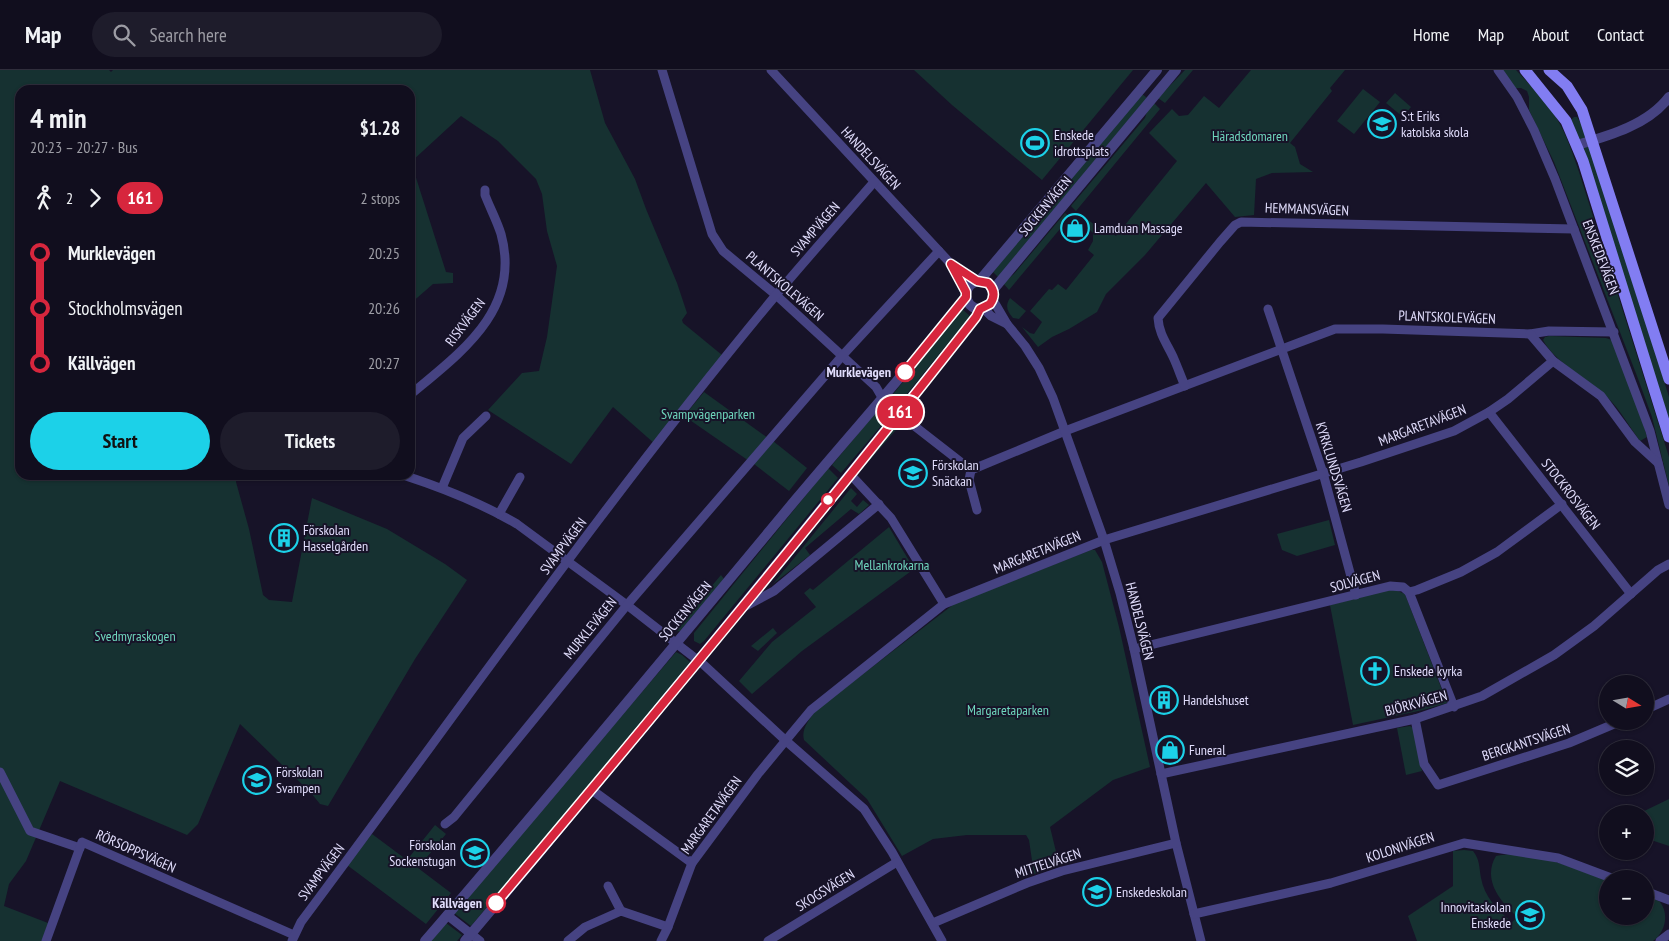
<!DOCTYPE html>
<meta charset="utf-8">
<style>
:root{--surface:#110e1e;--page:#1e1c2b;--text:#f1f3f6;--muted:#9c9ca4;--line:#302e3c;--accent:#1cd1e8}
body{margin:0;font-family:"PT Sans Narrow",sans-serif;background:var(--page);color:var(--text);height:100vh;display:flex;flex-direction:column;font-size:19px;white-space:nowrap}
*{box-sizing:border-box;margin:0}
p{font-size:16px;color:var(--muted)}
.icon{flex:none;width:28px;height:28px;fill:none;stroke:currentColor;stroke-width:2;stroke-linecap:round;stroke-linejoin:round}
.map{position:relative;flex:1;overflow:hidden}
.sheet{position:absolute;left:15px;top:15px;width:400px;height:395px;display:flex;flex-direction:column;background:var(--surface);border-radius:15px;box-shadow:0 1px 4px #0004,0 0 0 1px var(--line)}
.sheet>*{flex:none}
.badge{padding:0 10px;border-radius:16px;font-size:18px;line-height:32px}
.needle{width:32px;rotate:101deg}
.fabs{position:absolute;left:1599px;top:605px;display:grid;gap:10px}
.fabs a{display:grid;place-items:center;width:55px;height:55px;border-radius:50%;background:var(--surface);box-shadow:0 1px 4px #0004,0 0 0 1px var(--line);font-size:25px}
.map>.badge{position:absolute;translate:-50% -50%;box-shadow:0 0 0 2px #fff}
.legs{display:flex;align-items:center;gap:8px;height:55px;padding:0 15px;font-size:16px}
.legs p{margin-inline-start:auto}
.overview{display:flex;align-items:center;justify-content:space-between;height:85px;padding:0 15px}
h1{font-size:28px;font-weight:600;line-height:38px}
.cta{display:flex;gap:10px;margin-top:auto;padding:10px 15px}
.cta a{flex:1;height:58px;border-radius:30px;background:var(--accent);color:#111;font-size:20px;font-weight:600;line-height:58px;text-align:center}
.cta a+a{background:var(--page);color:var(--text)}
ul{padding:0 15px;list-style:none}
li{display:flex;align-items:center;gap:18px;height:55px;font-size:19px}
li i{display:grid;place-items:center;width:8px;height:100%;margin:0 6px;background:currentColor}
li i::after{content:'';width:12px;height:12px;margin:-6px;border:4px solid;border-radius:50%;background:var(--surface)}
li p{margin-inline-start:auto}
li:first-child i{background:linear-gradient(#0000 50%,currentColor 0)}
li:last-child i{background:linear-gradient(currentColor 50%,#0000 0)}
header{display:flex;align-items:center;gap:30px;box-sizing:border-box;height:70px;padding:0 25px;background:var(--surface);border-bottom:1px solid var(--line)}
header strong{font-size:24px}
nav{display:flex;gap:28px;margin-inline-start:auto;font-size:18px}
.search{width:350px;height:45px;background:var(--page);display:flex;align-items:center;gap:12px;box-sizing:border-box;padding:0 18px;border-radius:28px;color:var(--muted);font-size:19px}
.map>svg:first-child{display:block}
</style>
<header>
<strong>Map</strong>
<div class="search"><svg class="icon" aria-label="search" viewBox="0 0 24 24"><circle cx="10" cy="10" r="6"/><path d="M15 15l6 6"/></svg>Search here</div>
<nav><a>Home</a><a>Map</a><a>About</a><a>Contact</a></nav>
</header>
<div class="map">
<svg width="1669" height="871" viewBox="0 0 1669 871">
<rect width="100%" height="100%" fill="#171328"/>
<!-- green -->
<g fill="#163131">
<path d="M0 0H109L111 2 113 0H590L605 53 635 109 646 139 677 213 687 243 682 250 683 253 722 285 655 374 613 337 571 394 488 340 522 303 539 301 547 267 557 196 547 161 542 124 536 109 498 71 461 46 411 92 446 202 453 203V213L433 214 410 234V20H20V405H236V412L249 459 263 525 269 530 292 532 312 428 387 459 445 494 467 510 415 589 328 736 320 734 311 723 240 654 198 754 187 765 60 711 26 791 9 814 4 836 48 853 42 871H0Z"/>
<path d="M914 0H1133L1042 110 952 35Z"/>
<path d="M1185 0H1193L1165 33 1158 28Z"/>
<path d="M1251 0H1345L1330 18 1332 21 1290 73 1295 77 1300 94 1313 102 1272 103 1256 109 1254 145 1235 147 1206 113 1145 185 1106 224 1097 242 1069 259 1052 267 1038 277 1022 257 1030 263 1034 264 1042 252 1030 241 1049 219 1052 220 1058 214 1066 220 1094 185 1088 180 1093 171V163L1077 147 1080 144 1099 158 1102 156 1116 166 1177 91 1149 63 1172 39 1179 46 1188 45 1204 26 1219 38Z"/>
<path d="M1503 0H1516C1529 14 1543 28 1554 44 1566 62 1573 84 1580 105L1669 387V416L1652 347 1637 306 1554 92 1529 40V27L1527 21 1521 18H1515Z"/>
<path d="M1363 19 1380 32 1354 64 1337 51Z"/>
<path d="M1141 23 1147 28 998 207 993 202Z"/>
<path d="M1395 23 1411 37 1403 47 1386 33Z"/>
<path d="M1153 32 1160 39 1076 141 1071 136 1145 48 1148 38Z"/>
<path d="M1574 47H1577L1582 55 1595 88 1669 327V349L1571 50Z"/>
<path d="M1065 143 1070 147 1009 220 1003 213 1014 204Z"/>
<path d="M1010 228 1026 241 1019 249 1013 248C1007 241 1005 236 1010 228Z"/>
<path d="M962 239 970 246 898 335 890 328Z"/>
<path d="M1549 266 1606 268 1612 270 1644 356 1647 367 1640 371C1629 356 1620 339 1607 327 1588 308 1556 294 1543 270L1545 267Z"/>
<path d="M704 322 768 368 749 391 684 346Z"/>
<path d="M882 335 892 343 841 403 832 395Z"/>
<path d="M899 351 902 353 861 400 862 396Z"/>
<path d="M773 371 807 398 789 421 754 394Z"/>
<path d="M828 398 838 408 704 571 700 574 694 571V563Z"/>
<path d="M851 418 857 424 851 431 857 437 863 430 869 435 859 444 851 439 805 478 810 485 773 514Z"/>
<path d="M1329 450 1335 475 1297 486 1282 480 1277 464Z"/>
<path d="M889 457 914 499 802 581 752 624 739 611 772 572 816 537 804 523 810 518 813 520Z"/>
<path d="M1091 480H1095L1102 492 1119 557 1150 697 1113 710 1050 757 1059 794 1034 804 1029 770 1026 765H967L933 769 902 786 867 729 804 670C801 659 809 650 815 641L954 534Z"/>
<path d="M721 505 724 509 680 561 673 562Z"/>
<path d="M1393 519 1405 524 1447 633 1423 640 1353 655 1330 535Z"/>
<path d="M773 558 777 563 758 581 751 576Z"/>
<path d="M676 582 682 585 691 593 471 856 454 843Z"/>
<path d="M1410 656 1413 658 1422 701 1406 705 1397 658Z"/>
<path d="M1669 729V776L1645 768V744H1638Z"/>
<path d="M435 755 446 764 418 798 451 823 426 854 347 795 372 764 407 790Z"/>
<path d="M1464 780 1473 781C1480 790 1479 797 1481 808 1484 826 1498 841 1512 852L1518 847C1500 832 1482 809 1496 786 1530 778 1576 799 1607 810L1608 846H1645V826C1650 828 1656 829 1660 832 1669 843 1666 862 1653 871H1417L1408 846 1453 816V781Z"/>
<path d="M446 853 462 865 457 871H431Z"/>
</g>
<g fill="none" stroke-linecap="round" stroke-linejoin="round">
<!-- minor -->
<g stroke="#464382" stroke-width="9">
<path d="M662 0 712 164 723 181 776 225 876 317 883 329 899 344 971 400 1065 361 1335 259H1383L1530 264 1549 261 1614 262"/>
<path d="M771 0 951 194 966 222"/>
<path d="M1498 0 1517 27 1534 60 1555 109 1650 361 1669 435"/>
<path d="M951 194 977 211"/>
<path d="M993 230 1007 254 1025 276 1039 298 1053 328 1104 470 1120 523 1134 579 1176 773 1201 871"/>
<path d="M983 238 991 246 1007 254"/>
<path d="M1268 239 1323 403 1356 525"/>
<path d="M1530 264 1553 291 1601 326 1635 372 1658 393"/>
<path d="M1185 316C1181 307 1178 298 1174 289 1168 275 1159 265 1158 248L1220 172 1235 155 1241 152 1574 159"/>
<path d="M410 325C460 283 522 240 501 164 497 151 490 138 485 125V120"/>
<path d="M1489 342 1631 524"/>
<path d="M971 400 969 410 977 440"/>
<path d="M850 404 891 448 944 534"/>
<path d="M403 405C443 418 481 433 517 454L627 535 704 595 785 670 864 739 892 782 942 871"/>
<path d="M442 418 463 368 486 346"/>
<path d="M499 444 520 407"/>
<path d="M1409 522 1454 637"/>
<path d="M742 538 774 521 879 434"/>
<path d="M1134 579 1390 516 1403 517 1409 522 1417 520 1461 502 1497 482 1562 434"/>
<path d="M1645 640 1669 629"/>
<path d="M1415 649 1424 694 1438 715 1569 673 1621 651"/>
<path d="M0 702 30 761 80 778"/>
<path d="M1161 704 1415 649 1482 626 1554 585 1594 556 1658 500 1669 494"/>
<path d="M592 720 692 793"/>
<path d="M445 754 454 747 627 535 842 286 939 181"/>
<path d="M608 816 621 841"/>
<path d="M1645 821 1669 830"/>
<path d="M1194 844 1331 813 1464 773 1558 788 1614 809"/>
<path d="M447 845 480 871"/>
<path d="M933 853 1027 813 1062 801 1176 773"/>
<path d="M46 871 82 772 294 865"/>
<path d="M292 871 301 852C458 642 608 427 776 225 808 187 841 150 874 112"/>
<path d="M568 871 585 857 621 841 668 857"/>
<path d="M661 871 668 857 692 793 758 704 811 640 944 534 1104 470 1361 392 1454 361 1489 342 1508 329 1553 291"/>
<path d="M768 871 897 792"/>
<path d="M1660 871 1669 864"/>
</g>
<!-- tertiary -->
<g stroke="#464382" stroke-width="10">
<path d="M1577 75C1608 66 1648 55 1669 27"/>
<path d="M980 210 1157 0"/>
<circle cx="980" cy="225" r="14"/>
<path d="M993 220 1176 0"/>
<path d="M425 871C551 725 674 576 797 428 853 361 912 296 966 227"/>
<path d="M465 871C638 666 808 457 976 247L980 239"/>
</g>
<!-- secondary -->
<g stroke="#827df2" stroke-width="11">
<path d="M1525 0 1566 51 1583 91 1669 367"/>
<path d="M1549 0 1567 16 1582 40 1669 309"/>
</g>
</g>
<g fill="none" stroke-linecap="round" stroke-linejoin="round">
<defs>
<path id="line-1" d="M496 833C659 640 820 446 976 247L980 239 990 234C995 227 995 220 988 213L977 211 951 194 966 222V227L905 302"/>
</defs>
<!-- line-1 casing -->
<use href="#line-1" stroke="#fff" stroke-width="11"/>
<!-- line-1 -->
<use href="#line-1" stroke="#d7263d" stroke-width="8"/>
</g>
<!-- icons -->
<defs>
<symbol id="school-ring" viewBox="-11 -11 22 22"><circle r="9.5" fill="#171328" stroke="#1cd1e8" stroke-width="1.5"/><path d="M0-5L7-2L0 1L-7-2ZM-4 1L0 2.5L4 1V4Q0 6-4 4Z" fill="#1cd1e8"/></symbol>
<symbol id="stadium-ring" viewBox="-11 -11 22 22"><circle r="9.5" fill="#171328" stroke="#1cd1e8" stroke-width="1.5"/><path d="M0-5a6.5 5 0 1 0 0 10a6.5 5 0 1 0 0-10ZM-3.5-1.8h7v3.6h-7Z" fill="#1cd1e8"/></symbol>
<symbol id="shop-ring" viewBox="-11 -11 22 22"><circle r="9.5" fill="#171328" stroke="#1cd1e8" stroke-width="1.5"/><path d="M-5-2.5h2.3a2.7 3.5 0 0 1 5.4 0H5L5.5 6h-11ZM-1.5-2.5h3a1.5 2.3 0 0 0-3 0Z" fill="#1cd1e8"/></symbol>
<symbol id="building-ring" viewBox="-11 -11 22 22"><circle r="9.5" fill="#171328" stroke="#1cd1e8" stroke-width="1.5"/><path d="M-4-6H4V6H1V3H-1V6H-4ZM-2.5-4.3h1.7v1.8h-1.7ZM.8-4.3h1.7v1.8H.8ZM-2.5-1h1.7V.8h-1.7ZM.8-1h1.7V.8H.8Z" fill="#1cd1e8"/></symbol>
<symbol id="church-ring" viewBox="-11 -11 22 22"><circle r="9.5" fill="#171328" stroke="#1cd1e8" stroke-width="1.5"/><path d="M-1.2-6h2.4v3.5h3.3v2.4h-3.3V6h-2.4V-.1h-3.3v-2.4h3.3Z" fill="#1cd1e8"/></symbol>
</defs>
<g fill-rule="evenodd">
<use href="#school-ring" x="1366" y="38" width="32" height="32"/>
<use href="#stadium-ring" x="1019" y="57" width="32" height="32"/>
<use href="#shop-ring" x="1059" y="142" width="32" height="32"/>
<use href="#school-ring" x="897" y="387" width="32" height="32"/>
<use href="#building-ring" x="268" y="452" width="32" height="32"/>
<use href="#church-ring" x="1359" y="585" width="32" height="32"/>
<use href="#building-ring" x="1148" y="614" width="32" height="32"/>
<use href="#shop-ring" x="1154" y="664" width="32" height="32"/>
<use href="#school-ring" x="241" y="694" width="32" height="32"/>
<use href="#school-ring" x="459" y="767" width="32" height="32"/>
<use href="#school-ring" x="1081" y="806" width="32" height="32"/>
<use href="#school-ring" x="1514" y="829" width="32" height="32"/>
</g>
<!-- markers -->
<g fill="#fff" stroke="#d7263d" stroke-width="2.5">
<circle cx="905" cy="302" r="9"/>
<circle cx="828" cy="430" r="6"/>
<circle cx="496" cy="833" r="9"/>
</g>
<g text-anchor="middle" stroke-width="4" stroke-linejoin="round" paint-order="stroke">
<!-- poi labels -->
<g font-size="14" fill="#e1ddfc" stroke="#171328" text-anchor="start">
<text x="1401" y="51">S:t Eriks<tspan x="1401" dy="16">katolska skola</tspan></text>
<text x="1054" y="70">Enskede<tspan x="1054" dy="16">idrottsplats</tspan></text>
<text x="1094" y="163">Lamduan Massage</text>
<text x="932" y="400">Förskolan<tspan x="932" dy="16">Snäckan</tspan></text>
<text x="303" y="465">Förskolan<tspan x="303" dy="16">Hasselgården</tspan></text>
<text x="1394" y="606">Enskede kyrka</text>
<text x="1183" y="635">Handelshuset</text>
<text x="1189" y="685">Funeral</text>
<text x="276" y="707">Förskolan<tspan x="276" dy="16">Svampen</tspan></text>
<text x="456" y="780" text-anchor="end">Förskolan<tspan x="456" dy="16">Sockenstugan</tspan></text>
<text x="1116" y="827">Enskedeskolan</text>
<text x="1511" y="842" text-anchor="end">Innovitaskolan<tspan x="1511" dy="16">Enskede</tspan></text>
</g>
<!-- park labels -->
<g font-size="14" fill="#6fd6bd" stroke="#171328">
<text x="1250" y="71">Häradsdomaren</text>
<text x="708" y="349">Svampvägenparken</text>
<text x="892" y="500">Mellankrokarna</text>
<text x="135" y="571">Svedmyraskogen</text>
<text x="1008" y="645">Margaretaparken</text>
</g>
<!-- street labels -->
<g font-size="14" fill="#e1ddfc" stroke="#171328">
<text transform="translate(871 88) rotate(47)" y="5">HANDELSVÄGEN</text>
<text transform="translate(1045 136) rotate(-50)" y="5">SOCKENVÄGEN</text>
<text transform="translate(1307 139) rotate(2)" y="5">HEMMANSVÄGEN</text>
<text transform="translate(815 159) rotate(-49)" y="5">SVAMPVÄGEN</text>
<text transform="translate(1601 187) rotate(69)" y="5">ENSKEDEVÄGEN</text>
<text transform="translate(785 216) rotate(41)" y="5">PLANTSKOLEVÄGEN</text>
<text transform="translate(1447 247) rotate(2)" y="5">PLANTSKOLEVÄGEN</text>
<text transform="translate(465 252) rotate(-53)" y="5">RISKVÄGEN</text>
<text transform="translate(1422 355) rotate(-21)" y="5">MARGARETAVÄGEN</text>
<text transform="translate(1334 397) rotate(73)" y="5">KYRKLUNDSVÄGEN</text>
<text transform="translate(1571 424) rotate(52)" y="5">STOCKROSVÄGEN</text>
<text transform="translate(563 476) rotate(-53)" y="5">SVAMPVÄGEN</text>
<text transform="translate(1037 482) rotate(-22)" y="5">MARGARETAVÄGEN</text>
<text transform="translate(1355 511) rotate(-15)" y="5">SOLVÄGEN</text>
<text transform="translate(685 541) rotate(-50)" y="5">SOCKENVÄGEN</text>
<text transform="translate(1140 551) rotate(76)" y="5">HANDELSVÄGEN</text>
<text transform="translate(590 558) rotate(-51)" y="5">MURKLEVÄGEN</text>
<text transform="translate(1416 633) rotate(-15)" y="5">BJÖRKVÄGEN</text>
<text transform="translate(1526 672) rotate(-18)" y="5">BERGKANTSVÄGEN</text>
<text transform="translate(711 745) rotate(-54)" y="5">MARGARETAVÄGEN</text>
<text transform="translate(1400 777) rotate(-18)" y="5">KOLONIVÄGEN</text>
<text transform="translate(136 781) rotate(24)" y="5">RÖRSOPPSVÄGEN</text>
<text transform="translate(1048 793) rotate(-18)" y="5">MITTELVÄGEN</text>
<text transform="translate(321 802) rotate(-53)" y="5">SVAMPVÄGEN</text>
<text transform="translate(825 820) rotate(-32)" y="5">SKOGSVÄGEN</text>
</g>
<!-- stop labels -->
<g font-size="14" font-weight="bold" fill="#e1ddfc" stroke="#171328" text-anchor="end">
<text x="891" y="307">Murklevägen</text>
<text x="482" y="838">Källvägen</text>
</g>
</g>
</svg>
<div class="fabs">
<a><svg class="needle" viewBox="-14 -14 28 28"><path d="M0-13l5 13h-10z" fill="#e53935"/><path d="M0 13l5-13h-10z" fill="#9c9ca4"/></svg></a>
<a><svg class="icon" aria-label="layers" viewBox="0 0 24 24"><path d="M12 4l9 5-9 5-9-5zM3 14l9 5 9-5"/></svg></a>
<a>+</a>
<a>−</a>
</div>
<b class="badge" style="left:900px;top:342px;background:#d7263d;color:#fff">161</b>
<section class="sheet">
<div class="overview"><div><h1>4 min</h1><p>20:23 – 20:27 · Bus</p></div><b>$1.28</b></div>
<div class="legs"><svg class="icon" aria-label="walk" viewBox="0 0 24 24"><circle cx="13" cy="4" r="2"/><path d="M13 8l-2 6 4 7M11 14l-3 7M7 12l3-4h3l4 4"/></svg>2<svg class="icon" aria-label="forward" viewBox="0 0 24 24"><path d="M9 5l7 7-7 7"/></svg><b class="badge" style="background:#d7263d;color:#fff">161</b><p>2 stops</p></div>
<ul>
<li><i style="color:#d7263d"></i><b>Murklevägen</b><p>20:25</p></li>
<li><i style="color:#d7263d"></i><span>Stockholmsvägen</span><p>20:26</p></li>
<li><i style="color:#d7263d"></i><b>Källvägen</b><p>20:27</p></li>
</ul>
<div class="cta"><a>Start</a><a>Tickets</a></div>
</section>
</div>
